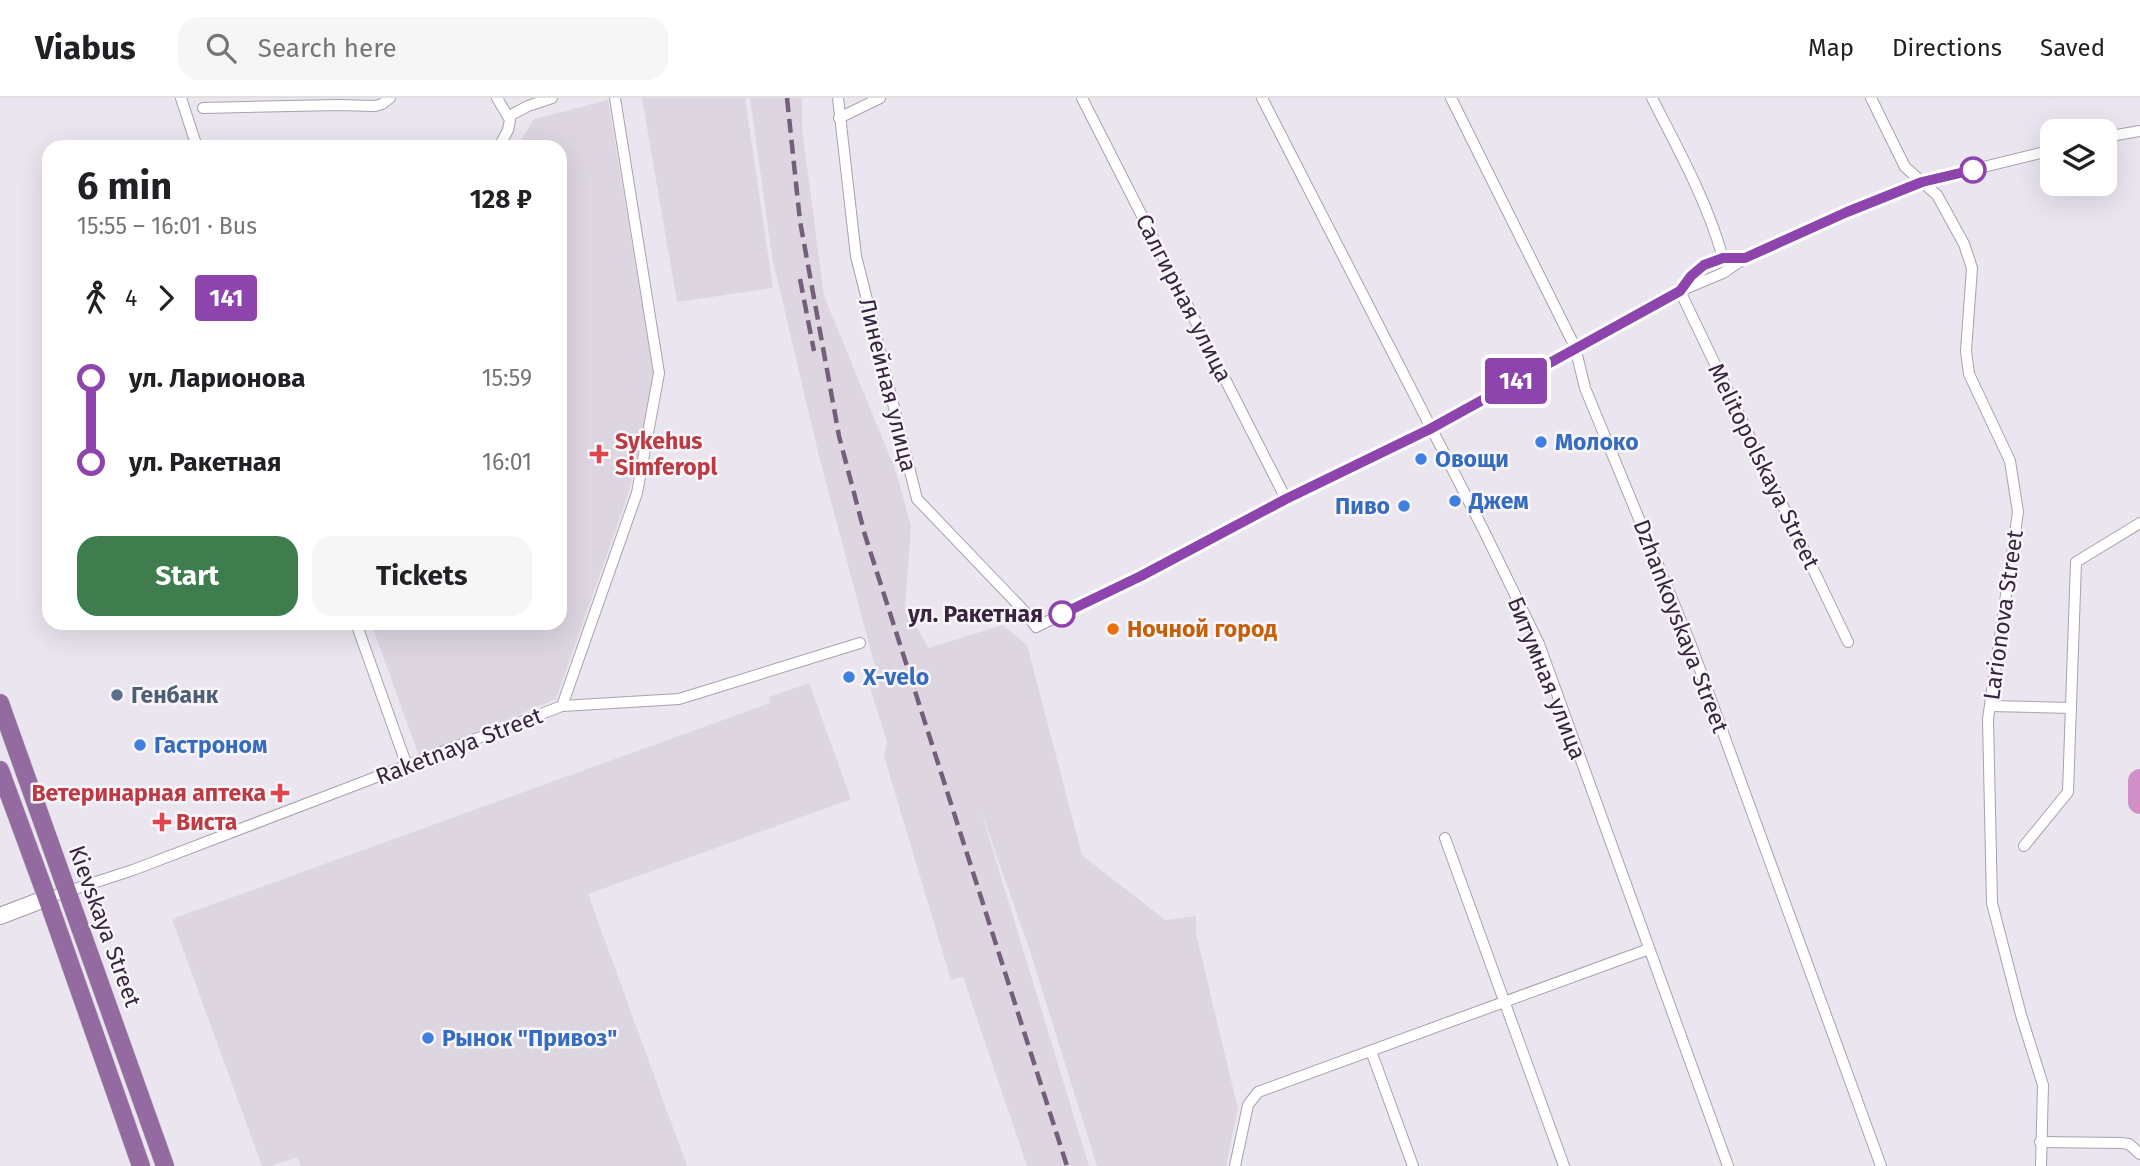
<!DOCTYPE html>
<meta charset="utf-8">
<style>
:root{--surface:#fff;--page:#f6f6f6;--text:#202124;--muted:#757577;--line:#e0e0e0;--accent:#3f7d4f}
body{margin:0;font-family:"Fira Sans",sans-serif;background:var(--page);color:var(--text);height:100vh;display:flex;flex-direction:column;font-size:26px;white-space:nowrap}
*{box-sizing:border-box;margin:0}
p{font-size:23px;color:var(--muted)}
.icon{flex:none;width:38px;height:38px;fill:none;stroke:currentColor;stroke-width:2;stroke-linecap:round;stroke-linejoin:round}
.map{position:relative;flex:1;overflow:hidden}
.panel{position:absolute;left:42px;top:42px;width:525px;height:490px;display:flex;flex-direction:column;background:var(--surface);border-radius:21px;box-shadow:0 7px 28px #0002}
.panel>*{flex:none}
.badge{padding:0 14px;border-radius:5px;font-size:24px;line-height:46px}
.controls{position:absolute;left:2040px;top:21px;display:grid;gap:14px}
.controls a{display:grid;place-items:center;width:77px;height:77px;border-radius:14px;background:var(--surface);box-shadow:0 7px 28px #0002;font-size:35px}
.map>.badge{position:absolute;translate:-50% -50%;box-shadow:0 0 0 4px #fff}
.legs{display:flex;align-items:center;gap:10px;height:77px;padding:0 35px;font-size:23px}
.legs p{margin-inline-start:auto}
.summary{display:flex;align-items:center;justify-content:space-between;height:119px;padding:0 35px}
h1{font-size:38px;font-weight:700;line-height:52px}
.button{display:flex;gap:14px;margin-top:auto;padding:14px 35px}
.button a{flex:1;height:80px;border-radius:21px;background:var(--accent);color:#fff;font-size:28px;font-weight:700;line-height:80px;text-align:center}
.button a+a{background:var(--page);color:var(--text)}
ul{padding:0 35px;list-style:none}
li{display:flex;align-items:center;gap:24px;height:84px;font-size:26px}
li i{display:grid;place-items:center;width:10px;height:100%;margin:0 9px;background:currentColor}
li i::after{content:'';width:18px;height:18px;margin:-9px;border:5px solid;border-radius:50%;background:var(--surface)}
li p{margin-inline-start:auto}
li:first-child i{background:linear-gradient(#0000 50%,currentColor 0)}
li:last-child i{background:linear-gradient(currentColor 50%,#0000 0)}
header{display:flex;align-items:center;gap:42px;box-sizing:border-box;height:98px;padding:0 35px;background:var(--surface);border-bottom:2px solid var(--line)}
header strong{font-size:33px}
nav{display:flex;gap:38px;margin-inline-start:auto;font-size:24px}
.search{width:490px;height:63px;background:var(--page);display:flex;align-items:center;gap:18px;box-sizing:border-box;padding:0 24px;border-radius:21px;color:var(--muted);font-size:26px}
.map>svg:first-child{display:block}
</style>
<header>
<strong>Viabus</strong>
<div class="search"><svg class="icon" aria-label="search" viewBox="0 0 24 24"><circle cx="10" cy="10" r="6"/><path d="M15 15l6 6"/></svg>Search here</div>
<nav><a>Map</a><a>Directions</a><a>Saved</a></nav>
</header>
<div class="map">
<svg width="2140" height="1068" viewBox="0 0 2140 1068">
<rect width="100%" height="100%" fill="#eae5ee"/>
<!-- built -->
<g fill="#ddd6e1">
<path d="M642 0H745L773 190 677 204Z"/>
<path d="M750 0H802V30L824 198 895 371 911 428 905 510 929 550 1002 527 1027 547 1082 757 1165 822 1196 818V836L1238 1011 1226 1068H1097L1030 853 980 710 1089 1068H1027L963 879 951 882 884 658 887 644 869 586 877 576 819 358 772 159Z"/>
<path d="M608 2 653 274 648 316 628 397 556 601 419 658 371 525H560V49H517L534 21Z"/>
<path d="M809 585 851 701 588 796 687 1068H301L297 1059 272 1068H262L172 821 770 605 769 599Z"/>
</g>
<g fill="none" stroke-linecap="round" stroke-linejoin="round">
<!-- river -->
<path stroke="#d08fc7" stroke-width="24" d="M2140 683V704"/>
<defs>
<g id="street">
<path d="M181 0 197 49"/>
<path d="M497 0 510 22 508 32 499 49"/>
<path d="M838 0 856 158 917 401 1027 516 1036 529 1141 478 1286 401 1430 331 1575 249 1680 193 1723 175 1745 160 1847 114 1922 84 2053 52"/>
<path d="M1082 0 1286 401"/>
<path d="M1262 0 1484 433 1539 546 1728 1068"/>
<path d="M1451 0 1575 249 1585 290 1691 547 1881 1068"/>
<path d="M1652 0C1679 53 1707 103 1723 160"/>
<path d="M1871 0 1905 69 1937 97 1964 146 1972 170 1966 253 1969 276 2010 363 2018 414 1988 621 1992 805 2021 917 2043 987 2041 1068"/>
<path d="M203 10 338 7 375 8 382 6 390 0"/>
<path d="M509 18 528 8 552 0"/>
<path d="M839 20 880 0"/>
<path d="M2105 39 2140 33"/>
<path d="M1680 193 1848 544"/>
<path d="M1680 193C1700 167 1712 160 1745 160"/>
<path d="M356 525 407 668"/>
<path d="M562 608 637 395 659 275 615 0"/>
<path d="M1990 608 2071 610"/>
<path d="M1445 740 1564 1068"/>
<path d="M2024 748 2068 694 2076 464 2140 425"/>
<path d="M47 800 133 772 562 608 679 601 860 545"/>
<path d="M1371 953 1413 1068"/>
<path d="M2040 1044 2121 1045 2129 1046 2140 1056"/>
<path d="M1235 1068 1248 1007 1258 994 1649 851"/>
</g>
<path id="secondary" d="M0 818 47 800"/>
<g id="primary">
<path d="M0 605 165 1068"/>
<path d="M0 672 47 800 141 1068"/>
</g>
</defs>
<!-- street casing -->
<use href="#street" stroke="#aaa0af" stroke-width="12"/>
<!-- secondary casing -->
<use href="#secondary" stroke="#a698ae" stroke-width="18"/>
<!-- primary casing -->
<use href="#primary" stroke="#c7c2c9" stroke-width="19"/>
<!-- street -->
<use href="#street" stroke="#fff" stroke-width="10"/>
<!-- secondary -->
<use href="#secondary" stroke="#fff" stroke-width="16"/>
<!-- primary -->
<use href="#primary" stroke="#936ba1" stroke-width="18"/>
<!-- rail -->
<g stroke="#735f7a" stroke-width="4.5" stroke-dasharray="14 7" stroke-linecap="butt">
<path d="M787 0 800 123 839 338 865 437 1067 1068"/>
<path d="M800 181 814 253"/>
</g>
</g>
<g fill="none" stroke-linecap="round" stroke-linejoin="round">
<defs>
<path id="line-1" d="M1062 516 1141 478 1286 401 1430 331 1680 193 1691 178 1704 167 1723 160H1745L1847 114 1922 84 1973 72"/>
</defs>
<!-- line-1 casing -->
<use href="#line-1" stroke="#fff" stroke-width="16"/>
<!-- line-1 -->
<use href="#line-1" stroke="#8e44ad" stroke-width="10"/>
</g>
<!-- markers -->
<g fill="#fff" stroke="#8e44ad" stroke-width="3.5">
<circle cx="1973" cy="72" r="12"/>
<circle cx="1062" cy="516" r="12"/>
</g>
<g fill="#3f7fe0" stroke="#f8f6fa" stroke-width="2.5">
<circle cx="1541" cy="344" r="7"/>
<circle cx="1421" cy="361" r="7"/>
<circle cx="1455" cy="403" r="7"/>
<circle cx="1404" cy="408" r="7"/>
<circle cx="849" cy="579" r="7"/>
<circle cx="140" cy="647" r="7"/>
<circle cx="428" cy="940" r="7"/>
</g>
<g fill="#e0444e" stroke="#f8f6fa" stroke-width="2.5">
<path d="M595.5 345.5h7v7h7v7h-7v7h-7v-7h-7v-7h7z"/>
<path d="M276.5 684.5h7v7h7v7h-7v7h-7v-7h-7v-7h7z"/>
<path d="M158.5 713.5h7v7h7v7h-7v7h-7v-7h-7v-7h7z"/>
</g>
<circle fill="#e8710a" stroke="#f8f6fa" stroke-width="2.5" cx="1113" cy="531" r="7"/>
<circle fill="#5c6f8a" stroke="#f8f6fa" stroke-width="2.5" cx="117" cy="597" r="7"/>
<g text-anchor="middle" stroke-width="5" stroke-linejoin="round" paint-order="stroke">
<!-- street labels -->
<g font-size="23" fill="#38243f" stroke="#f8f6fa">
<text transform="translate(1184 200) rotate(63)" y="8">Салгирная улица</text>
<text transform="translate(888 287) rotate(76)" y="8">Линейная улица</text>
<text transform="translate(1764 368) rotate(64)" y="8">Melitopolskaya Street</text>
<text transform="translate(2003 517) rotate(-82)" y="8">Larionova Street</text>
<text transform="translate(1681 528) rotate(69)" y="8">Dzhankoyskaya Street</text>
<text transform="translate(1547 580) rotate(68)" y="8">Битумная улица</text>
<text transform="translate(459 648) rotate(-21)" y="8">Raketnaya Street</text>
<text transform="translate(105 828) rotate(70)" y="8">Kievskaya Street</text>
</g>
<!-- health labels -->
<g font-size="23" font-weight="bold" fill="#be3a42" stroke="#f8f6fa" text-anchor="start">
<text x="615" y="351">Sykehus<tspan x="615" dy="26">Simferopl</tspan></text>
<text x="266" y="703" text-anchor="end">Ветеринарная аптека</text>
<text x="176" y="732">Виста</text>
</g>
<!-- shop labels -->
<g font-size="23" font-weight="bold" fill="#366cbe" stroke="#f8f6fa" text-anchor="start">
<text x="1555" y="352">Молоко</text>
<text x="1435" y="369">Овощи</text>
<text x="1469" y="411">Джем</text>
<text x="1390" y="416" text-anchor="end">Пиво</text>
<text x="863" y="587">X-velo</text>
<text x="154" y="655">Гастроном</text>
<text x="442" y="948">Рынок "Привоз"</text>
</g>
<!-- stop labels -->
<g font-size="23" font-weight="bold" fill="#38243f" stroke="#f8f6fa" text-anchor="end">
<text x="1043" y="524">ул. Ракетная</text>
</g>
<!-- food labels -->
<g font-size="23" font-weight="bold" fill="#c56008" stroke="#f8f6fa" text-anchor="start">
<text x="1127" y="539">Ночной город</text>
</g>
<!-- service labels -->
<g font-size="23" font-weight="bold" fill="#4e5e75" stroke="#f8f6fa" text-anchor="start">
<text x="131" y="605">Генбанк</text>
</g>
</g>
</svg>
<div class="controls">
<a><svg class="icon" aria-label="layers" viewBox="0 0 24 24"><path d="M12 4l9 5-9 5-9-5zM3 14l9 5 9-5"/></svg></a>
</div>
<b class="badge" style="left:1516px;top:283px;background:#8e44ad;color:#fff">141</b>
<section class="panel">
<div class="summary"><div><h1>6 min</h1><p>15:55 – 16:01 · Bus</p></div><b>128 ₽</b></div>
<div class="legs"><svg class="icon" aria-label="walk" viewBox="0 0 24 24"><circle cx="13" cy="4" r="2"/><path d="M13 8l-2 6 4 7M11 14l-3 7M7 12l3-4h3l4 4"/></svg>4<svg class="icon" aria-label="forward" viewBox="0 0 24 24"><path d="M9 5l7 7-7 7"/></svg><b class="badge" style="background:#8e44ad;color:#fff">141</b></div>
<ul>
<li><i style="color:#8e44ad"></i><b>ул. Ларионова</b><p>15:59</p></li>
<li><i style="color:#8e44ad"></i><b>ул. Ракетная</b><p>16:01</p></li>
</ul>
<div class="button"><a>Start</a><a>Tickets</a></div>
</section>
</div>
